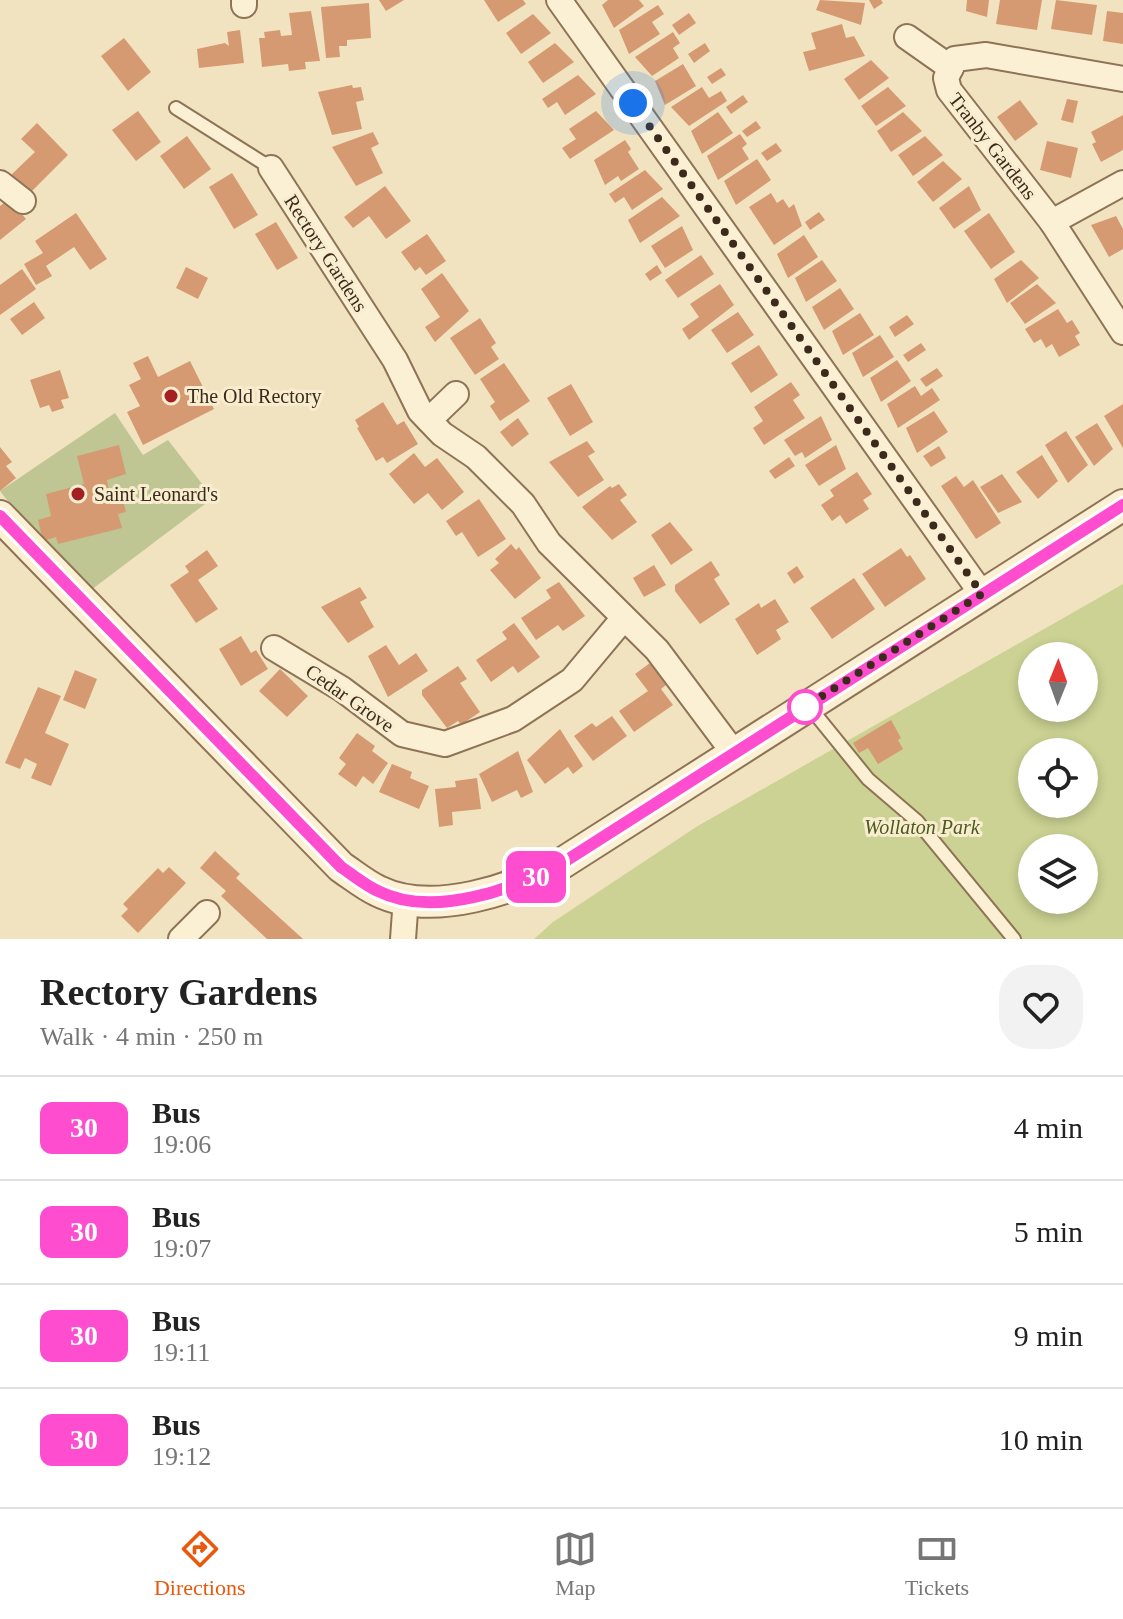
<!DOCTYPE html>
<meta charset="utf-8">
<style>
:root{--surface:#fff;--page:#f2f2f2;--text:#222;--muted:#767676;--line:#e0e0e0;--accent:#ea580c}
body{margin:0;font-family:Georgia,serif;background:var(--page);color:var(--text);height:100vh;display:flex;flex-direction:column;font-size:30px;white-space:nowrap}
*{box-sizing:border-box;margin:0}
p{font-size:26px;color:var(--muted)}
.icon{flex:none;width:44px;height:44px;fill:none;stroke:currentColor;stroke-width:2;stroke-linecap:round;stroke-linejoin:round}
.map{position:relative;height:939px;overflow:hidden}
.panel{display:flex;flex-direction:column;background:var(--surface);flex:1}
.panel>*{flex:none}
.badge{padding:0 16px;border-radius:12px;font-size:28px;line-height:52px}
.needle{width:52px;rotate:1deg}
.buttons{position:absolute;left:1018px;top:642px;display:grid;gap:16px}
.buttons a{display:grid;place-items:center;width:80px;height:80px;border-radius:50%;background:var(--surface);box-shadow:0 4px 12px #0003;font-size:40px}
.you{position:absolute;width:40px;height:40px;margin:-20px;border:6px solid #fff;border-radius:50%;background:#1a73e8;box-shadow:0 0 0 12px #1a73e833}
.map>.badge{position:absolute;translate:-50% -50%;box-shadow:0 0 0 4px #fff}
.round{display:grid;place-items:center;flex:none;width:84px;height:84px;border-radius:32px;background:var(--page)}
.overview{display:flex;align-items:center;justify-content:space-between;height:136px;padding:0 40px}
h1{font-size:38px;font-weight:700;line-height:60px}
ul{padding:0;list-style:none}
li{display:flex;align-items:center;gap:24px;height:104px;padding:0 40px;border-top:2px solid var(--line)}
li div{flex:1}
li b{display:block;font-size:30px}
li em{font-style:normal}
li .badge{min-width:88px;font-weight:700;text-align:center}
.tabs{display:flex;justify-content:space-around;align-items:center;height:112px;border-top:2px solid var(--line);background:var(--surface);font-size:22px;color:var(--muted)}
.tabs a{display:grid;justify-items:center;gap:4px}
.tabs .on{color:var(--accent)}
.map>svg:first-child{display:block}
</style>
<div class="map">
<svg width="1123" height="939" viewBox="0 0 1123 939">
<rect width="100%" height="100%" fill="#f2e3c0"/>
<!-- green -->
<path fill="#cbd293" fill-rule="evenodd" d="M1123 584V939H534L553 922 696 827ZM1032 656H1084V708H1032ZM1032 752H1084V804H1032ZM1032 848H1084V900H1032Z"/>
<!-- cemetery -->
<path fill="#c0c693" d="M115 413 143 455 168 440 213 498 91 590 30 529 0 491Z"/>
<!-- building -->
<g fill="#d59a72">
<path d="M379 0H404L386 11Z"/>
<path d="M484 0H523L526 4 498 22Z"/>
<path d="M608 0H639L644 6 614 28 602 5Z"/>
<path d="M820 0 865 3 861 25 816 10Z"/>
<path d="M869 0H881L883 3 874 9Z"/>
<path d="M967 0H989L987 17 966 11Z"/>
<path d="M1000 0H1042L1037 30 996 24Z"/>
<path d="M1056 0 1097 5 1092 35 1051 29Z"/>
<path d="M369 3 371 38 347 40V46H339L340 57 326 58 321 7Z"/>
<path d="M658 5 664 14 652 22 660 34 629 54 619 30Z"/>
<path d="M311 11 320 61 305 62 306 69 289 71 288 64 262 67 259 38H265L264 32 280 30 281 36 292 35 289 13Z"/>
<path d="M1107 11 1123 13V44L1103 41Z"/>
<path d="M689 13 696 23 679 35 672 25Z"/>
<path d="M533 14 551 33 521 54 506 33Z"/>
<path d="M842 24 846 38 854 36 865 56 809 71 803 52 816 49 811 33Z"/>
<path d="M240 30 244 63 199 68 197 49 225 43 229 46 227 32Z"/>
<path d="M673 32 680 43 673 48 679 58 652 76 635 57Z"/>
<path d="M124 38 151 72 128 91 101 56Z"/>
<path d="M555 43 574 62 543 83 528 62Z"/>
<path d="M705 43 710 51 694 63 688 54Z"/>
<path d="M871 60 889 78 859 100 844 79Z"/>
<path d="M683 64 696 86 665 105 655 81Z"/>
<path d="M721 68 726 75 712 84 707 77Z"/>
<path d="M578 75 596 94 565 115 557 102 548 108 542 99Z"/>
<path d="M352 85 353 88 361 87 364 100 356 102 362 129 332 135 318 92Z"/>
<path d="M702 87 709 98 721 91 727 101 689 126 671 107Z"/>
<path d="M888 87 906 106 876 126 861 106Z"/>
<path d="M743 95 748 102 731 114 726 107Z"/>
<path d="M1067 99 1078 101 1073 123 1061 120Z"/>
<path d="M1020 100 1038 124 1015 141 997 117Z"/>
<path d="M138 111 161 142 136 161 112 130Z"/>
<path d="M596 111 614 130 570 159 562 148 576 139 569 129Z"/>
<path d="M718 112 733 133 702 154 691 131Z"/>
<path d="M903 112 922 131 891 152 877 131Z"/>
<path d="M1123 115V150L1101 162 1092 144 1096 142 1091 132Z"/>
<path d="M756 121 761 128 747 137 742 131Z"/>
<path d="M37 123 68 155 29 194 11 175 35 152 21 139Z"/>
<path d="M373 132 379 144 371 148 383 173 356 186 332 147Z"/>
<path d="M740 134 747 144 742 148 749 159 718 180 707 156Z"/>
<path d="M187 136 211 169 184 189 160 156Z"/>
<path d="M925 136 943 155 913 176 898 155Z"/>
<path d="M625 140 631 149 628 152 639 169 621 181 618 176 605 185 594 160Z"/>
<path d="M1047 141 1078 148 1071 178 1040 170Z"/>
<path d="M776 143 782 151 767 161 761 153Z"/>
<path d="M757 159 771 180 736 205 724 181Z"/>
<path d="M943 161 962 179 933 202 917 182Z"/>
<path d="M645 170 663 189 632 210 624 197 615 203 609 194Z"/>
<path d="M232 173 258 215 234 229 209 187Z"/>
<path d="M385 186 411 221 386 239 369 216 353 228 344 217Z"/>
<path d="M969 186 981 210 954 229 939 208Z"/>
<path d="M771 193 777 203 783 199 789 208 794 204 802 226 774 245 749 207Z"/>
<path d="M662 197 680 216 640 243 628 220Z"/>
<path d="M5 202 11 209 15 206 26 219 0 240V206Z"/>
<path d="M819 212 825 220 810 230 805 222Z"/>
<path d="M76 213 107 259 90 270 74 247 46 266 52 276 36 285 24 264 43 253 35 241Z"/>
<path d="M989 213 1015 252 991 269 964 231Z"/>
<path d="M1116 216 1123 229V249L1109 257 1091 225Z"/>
<path d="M276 222 298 258 277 270 255 234Z"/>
<path d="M682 226 693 250 665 268 651 246Z"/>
<path d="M427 234 446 261 426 275 420 267 415 271 401 252Z"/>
<path d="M804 235 818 257 788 278 777 254Z"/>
<path d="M701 255 714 274 678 298 665 280Z"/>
<path d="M822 260 837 281 806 302 795 278Z"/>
<path d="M1021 260 1039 278 1007 303 994 279Z"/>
<path d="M657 265 662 273 650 281 645 274Z"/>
<path d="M186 267 208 278 198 299 176 288Z"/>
<path d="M22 269 36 289 0 315V285Z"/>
<path d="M442 273 469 311 435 342 425 327 440 317 421 289Z"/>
<path d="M720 284 734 305 689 340 682 329 699 317 690 304Z"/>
<path d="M1037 284 1056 303 1025 324 1010 303Z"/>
<path d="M840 288 854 309 824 330 812 307Z"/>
<path d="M34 302 45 318 22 335 10 319Z"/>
<path d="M1058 309 1067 323 1072 320 1080 333 1075 336 1080 345 1059 357 1052 344 1046 348 1041 339 1034 343 1025 329Z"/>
<path d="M738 312 754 335 727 353 711 330Z"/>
<path d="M860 313 874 335 843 355 832 331Z"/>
<path d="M907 315 914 324 895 337 889 327Z"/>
<path d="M480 318 496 343 491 347 499 359 475 375 450 338Z"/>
<path d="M880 335 894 357 863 377 852 353Z"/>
<path d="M921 343 926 350 908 362 903 355Z"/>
<path d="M759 345 778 375 751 393 731 363Z"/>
<path d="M148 356 158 377 190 361 214 409 143 445 127 412 140 406 129 385 141 379 133 363Z"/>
<path d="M897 360 911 381 881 402 870 378Z"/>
<path d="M504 363 530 401 500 421 490 406 495 402 480 379Z"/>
<path d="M937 368 943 376 926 387 920 379Z"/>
<path d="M60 370 69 398 61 400 64 408 52 412 49 405 40 408 30 380Z"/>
<path d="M791 382 800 395 793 400 805 418 764 445 753 428 763 421 754 407Z"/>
<path d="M571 384 593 422 570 436 547 398Z"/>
<path d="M915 386 921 396 932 388 940 400 898 428 887 404Z"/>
<path d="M383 402 397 425 404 421 418 444 387 463 383 457 376 461 357 428 359 427 355 420Z"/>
<path d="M1123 404V448L1104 416Z"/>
<path d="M934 411 948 432 917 453 906 428Z"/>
<path d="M821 416 832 440 805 458 802 452 795 456 784 440Z"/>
<path d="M518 418 529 434 512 447 500 432Z"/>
<path d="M1097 423 1113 449 1094 466 1075 437Z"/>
<path d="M1066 431 1088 465 1068 483 1045 445Z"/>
<path d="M587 441 595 452 588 456 604 480 578 497 549 462Z"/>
<path d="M119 445 126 474 107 480 110 495 121 493 126 512 118 514 122 528 58 544 56 537 43 541 38 520 51 516 46 494 84 484 77 456Z"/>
<path d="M836 445 846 469 819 486 805 465Z"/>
<path d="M939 446 946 458 931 467 923 456Z"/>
<path d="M0 447 12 462 6 466 16 478 0 491Z"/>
<path d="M414 453 425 467 437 458 464 492 442 510 428 493 414 504 389 474Z"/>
<path d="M1042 455 1058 481 1038 499 1016 472Z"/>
<path d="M789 457 795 466 775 479 769 471Z"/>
<path d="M857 472 872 494 863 500 869 509 846 524 840 515 832 521 821 505 834 496 830 490Z"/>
<path d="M1002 474 1022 502 998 513 980 487Z"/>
<path d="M956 476 964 487 973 480 1001 523 976 539 941 486Z"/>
<path d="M619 484 627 495 620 500 637 522 612 540 582 507 610 486 612 488Z"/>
<path d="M479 499 506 539 478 557 462 532 456 536 446 521Z"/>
<path d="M670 522 693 550 671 565 651 535Z"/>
<path d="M511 544 516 550 519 547 541 578 515 599 490 570 499 563 495 559Z"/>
<path d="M901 548 907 557 910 555 926 579 885 607 862 574Z"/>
<path d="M207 550 218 566 198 580 218 609 196 623 170 585 189 572 185 566Z"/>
<path d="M711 561 720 575 714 579 730 604 700 624 675 591V585Z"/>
<path d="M654 565 666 585 644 597 633 578Z"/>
<path d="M797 566 804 577 794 584 787 573Z"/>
<path d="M854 578 875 609 832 639 810 608Z"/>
<path d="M559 582 585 616 563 631 558 625 536 640 521 618 551 598 546 590Z"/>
<path d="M360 587 367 598 360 602 374 627 348 643 321 607Z"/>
<path d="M775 599 789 622 776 630 781 639 757 655 735 619 759 603 761 608Z"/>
<path d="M514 623 540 657 518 673 513 666 491 682 476 660 507 639 502 632Z"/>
<path d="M241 636 251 653 256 650 268 669 241 686 219 649Z"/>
<path d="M386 645 399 665 416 653 428 671 388 697 368 656Z"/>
<path d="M650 663 666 685 661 689 673 705 634 732 619 711 648 691 635 674Z"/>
<path d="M458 666 467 679 460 683 480 712 461 725 458 721 447 728 422 695V690Z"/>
<path d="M280 669 308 696 287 717 259 691Z"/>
<path d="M75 670 97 679 85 709 63 700Z"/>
<path d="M38 687 61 696 45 733 69 744 51 786 31 778 37 764 25 758 20 769 5 763Z"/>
<path d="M612 716 627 736 593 761 574 736 592 723 596 727Z"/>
<path d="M891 720 901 738 898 740 903 749 878 764 868 748 859 753 853 743Z"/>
<path d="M560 729 583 766 573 774 568 767 545 784 527 760Z"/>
<path d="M357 733 375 746 372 751 388 763 373 784 363 776 356 787 338 774 346 764 339 758Z"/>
<path d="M518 751 533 792 521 798 517 790 492 802 479 774Z"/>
<path d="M392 764 412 772 410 778 429 786 419 809 379 792Z"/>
<path d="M477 778 481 809 452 812 453 825 439 827 435 789 456 787 455 781Z"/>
<path d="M215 851 240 874 236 878 303 939H267L221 896 226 891 200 868Z"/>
<path d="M169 867 186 883 138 933 121 916 128 909 123 904 158 868 163 873Z"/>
</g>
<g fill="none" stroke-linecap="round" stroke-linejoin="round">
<defs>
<g id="service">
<path d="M176 108 271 168"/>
<path d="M808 705 868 779 917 821 1014 939"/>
</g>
<g id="minor">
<path d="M244 0V5"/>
<path d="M559 0 982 594"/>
<path d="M907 37 951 68"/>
<path d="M1123 79 986 55 955 59 946 78 949 90 1052 222 1123 332"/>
<path d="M271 168 395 360 420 411 442 434 476 457 523 504 549 543 657 650 734 753"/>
<path d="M0 183 23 201"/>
<path d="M1052 222 1123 183"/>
<path d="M429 420 456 394"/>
<path d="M274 648 342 689 402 734 445 744 513 719 572 680 623 619"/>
<path d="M181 939 207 913"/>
<path d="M403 939 406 898"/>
</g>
<path id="tertiary" d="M0 516 341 867C353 875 365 885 378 891 433 918 515 889 564 862L1123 505"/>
</defs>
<!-- service casing -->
<use href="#service" stroke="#8e7356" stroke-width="16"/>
<!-- minor casing -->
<use href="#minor" stroke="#8e7356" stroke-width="28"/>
<!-- tertiary casing -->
<use href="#tertiary" stroke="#8e7356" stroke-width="34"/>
<!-- service -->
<use href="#service" stroke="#fcf0d4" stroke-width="12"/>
<!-- minor -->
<use href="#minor" stroke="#fcf0d4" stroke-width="24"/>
<!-- tertiary -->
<use href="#tertiary" stroke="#fcf0d4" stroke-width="30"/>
</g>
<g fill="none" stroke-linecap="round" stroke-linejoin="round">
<defs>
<path id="line" d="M0 516 341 867C353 875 365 885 378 891 433 919 515 889 564 862L1123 505"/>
</defs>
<!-- line casing -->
<use href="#line" stroke="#fff" stroke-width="18"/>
<!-- line -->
<use href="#line" stroke="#ff4dcf" stroke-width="12"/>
<!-- walk -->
<path stroke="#3c2b1c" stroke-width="8" stroke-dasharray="0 14.4" d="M633 103 982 594 805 707"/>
</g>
<!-- markers -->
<g fill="#a31f21" stroke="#f9edd0" stroke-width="3">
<circle cx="171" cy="396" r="8"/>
<circle cx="78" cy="494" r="8"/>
</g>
<circle fill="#fff" stroke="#ff4dcf" stroke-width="4" cx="805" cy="707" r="16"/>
<g text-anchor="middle" stroke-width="6" stroke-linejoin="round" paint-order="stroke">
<!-- street labels -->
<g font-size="20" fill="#3c2b1c" stroke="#f9edd0">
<text transform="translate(993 146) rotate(52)" y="7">Tranby Gardens</text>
<text transform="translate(326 253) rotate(57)" y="7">Rectory Gardens</text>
<text transform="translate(350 698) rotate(35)" y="7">Cedar Grove</text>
</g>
<!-- poi labels -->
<g font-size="20" fill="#3c2b1c" stroke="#f9edd0" text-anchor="start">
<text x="187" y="403">The Old Rectory</text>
<text x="94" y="501">Saint Leonard's</text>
</g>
<!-- park labels -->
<g font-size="20" font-style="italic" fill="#4c5a20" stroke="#f9edd0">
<text x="922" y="834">Wollaton Park</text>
</g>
</g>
</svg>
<div class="buttons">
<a><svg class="needle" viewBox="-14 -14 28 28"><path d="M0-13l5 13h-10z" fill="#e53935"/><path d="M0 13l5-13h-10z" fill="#767676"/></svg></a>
<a><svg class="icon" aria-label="locate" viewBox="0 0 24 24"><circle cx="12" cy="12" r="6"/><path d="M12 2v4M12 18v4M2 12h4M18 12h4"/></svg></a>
<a><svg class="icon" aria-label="layers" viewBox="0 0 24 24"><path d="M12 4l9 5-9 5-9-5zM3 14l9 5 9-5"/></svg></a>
</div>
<div class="you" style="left:633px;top:103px"></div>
<b class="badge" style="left:536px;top:877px;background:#ff4dcf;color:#fff">30</b>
</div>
<section class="panel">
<div class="overview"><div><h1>Rectory Gardens</h1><p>Walk · 4 min · 250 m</p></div><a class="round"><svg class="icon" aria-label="heart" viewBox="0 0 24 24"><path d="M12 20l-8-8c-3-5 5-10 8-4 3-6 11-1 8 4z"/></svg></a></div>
<ul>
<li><span class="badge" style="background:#ff4dcf;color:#fff">30</span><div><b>Bus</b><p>19:06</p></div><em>4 min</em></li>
<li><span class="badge" style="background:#ff4dcf;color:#fff">30</span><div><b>Bus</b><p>19:07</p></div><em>5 min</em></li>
<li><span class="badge" style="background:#ff4dcf;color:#fff">30</span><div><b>Bus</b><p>19:11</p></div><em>9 min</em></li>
<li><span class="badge" style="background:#ff4dcf;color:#fff">30</span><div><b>Bus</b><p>19:12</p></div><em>10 min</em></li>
</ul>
</section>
<nav class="tabs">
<a class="on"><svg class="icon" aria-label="directions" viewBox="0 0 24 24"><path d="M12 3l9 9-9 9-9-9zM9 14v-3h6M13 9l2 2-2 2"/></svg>Directions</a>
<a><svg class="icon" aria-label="map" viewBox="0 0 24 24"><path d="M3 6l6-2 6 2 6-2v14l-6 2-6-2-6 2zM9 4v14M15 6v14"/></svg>Map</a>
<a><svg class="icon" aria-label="tickets" viewBox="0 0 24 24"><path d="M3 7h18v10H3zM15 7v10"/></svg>Tickets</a>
</nav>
